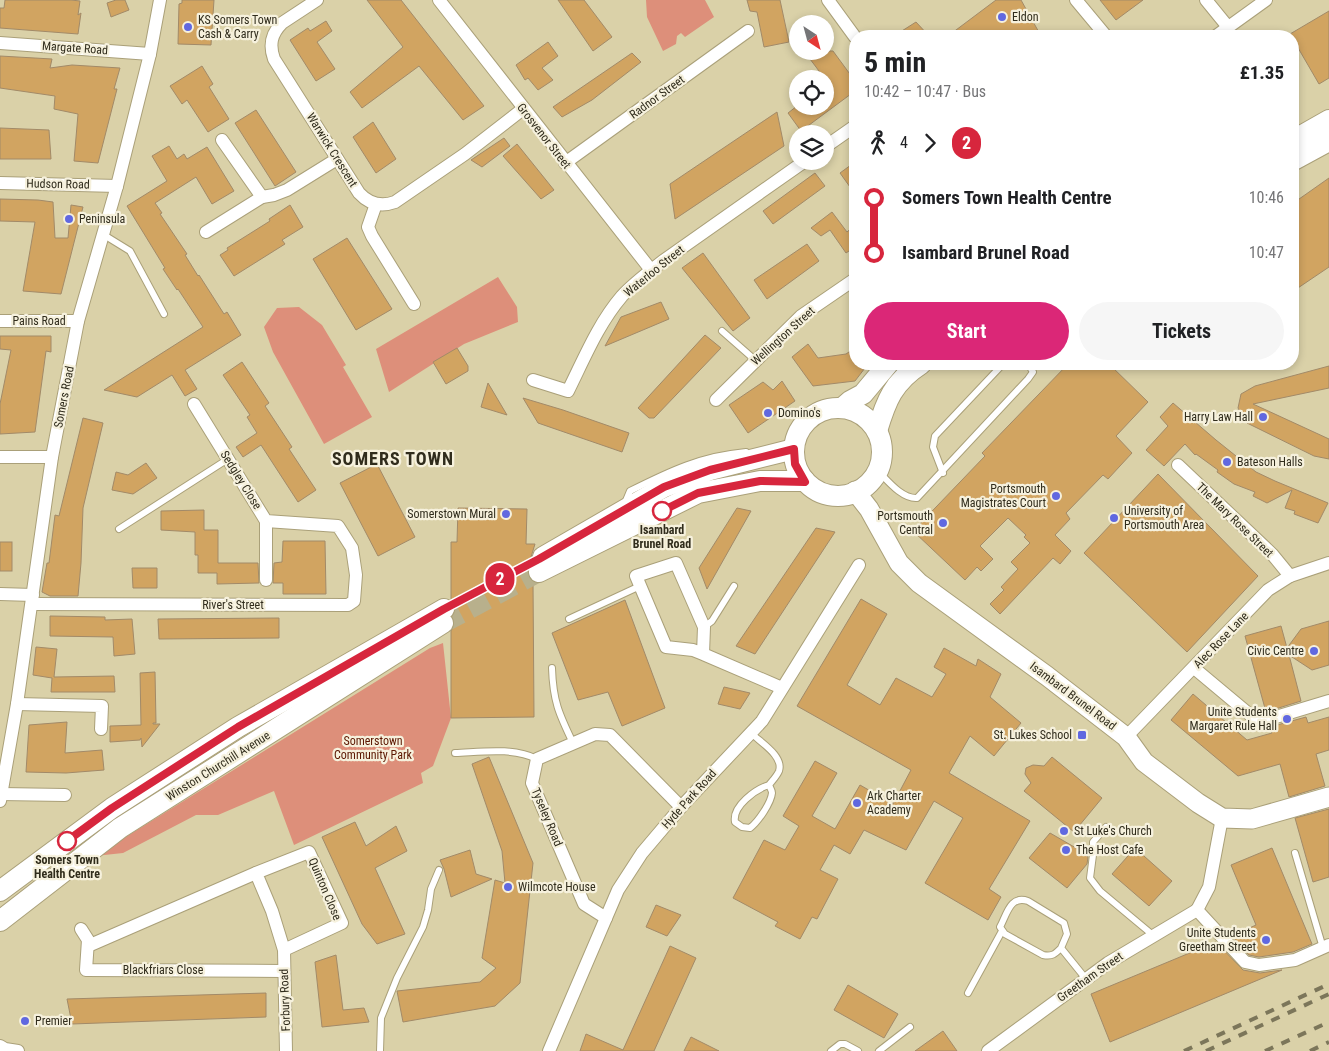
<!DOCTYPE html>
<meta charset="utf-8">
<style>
:root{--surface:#fff;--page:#f6f6f6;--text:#202124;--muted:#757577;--accent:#db2777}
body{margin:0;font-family:"Roboto Condensed",sans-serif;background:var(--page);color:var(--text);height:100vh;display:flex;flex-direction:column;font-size:19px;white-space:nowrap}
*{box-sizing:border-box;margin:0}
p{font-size:16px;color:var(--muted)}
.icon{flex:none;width:28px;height:28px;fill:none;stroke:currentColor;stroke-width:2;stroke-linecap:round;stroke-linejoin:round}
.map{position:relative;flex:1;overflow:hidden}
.details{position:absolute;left:849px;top:30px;width:450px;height:340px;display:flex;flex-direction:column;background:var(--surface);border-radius:20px;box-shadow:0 2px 8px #0003}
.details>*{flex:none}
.badge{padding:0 10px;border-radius:16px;font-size:18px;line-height:32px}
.needle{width:32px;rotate:144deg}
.controls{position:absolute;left:789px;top:15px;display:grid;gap:10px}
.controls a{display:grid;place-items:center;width:45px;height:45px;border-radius:50%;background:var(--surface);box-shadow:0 2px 8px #0003;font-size:25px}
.map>.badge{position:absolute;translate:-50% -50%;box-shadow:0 0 0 2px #fff}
.legs{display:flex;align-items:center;gap:8px;height:55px;padding:0 15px;font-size:16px}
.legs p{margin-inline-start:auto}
.summary{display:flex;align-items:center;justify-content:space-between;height:85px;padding:0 15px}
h1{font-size:28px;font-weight:700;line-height:38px}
.cta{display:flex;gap:10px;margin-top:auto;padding:10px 15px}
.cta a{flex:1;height:58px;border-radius:30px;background:var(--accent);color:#fff;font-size:20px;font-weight:700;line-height:58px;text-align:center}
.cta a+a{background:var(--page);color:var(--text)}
ul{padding:0 15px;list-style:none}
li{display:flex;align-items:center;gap:18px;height:55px;font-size:19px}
li i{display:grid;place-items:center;width:8px;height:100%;margin:0 6px;background:currentColor}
li i::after{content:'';width:12px;height:12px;margin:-6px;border:4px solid;border-radius:50%;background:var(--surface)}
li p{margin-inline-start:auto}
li:first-child i{background:linear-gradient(#0000 50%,currentColor 0)}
li:last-child i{background:linear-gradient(currentColor 50%,#0000 0)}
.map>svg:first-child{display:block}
</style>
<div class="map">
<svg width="1329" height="1051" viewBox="0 0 1329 1051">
<rect width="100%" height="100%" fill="#dad1a8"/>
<!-- green -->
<g fill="#dd8f7a">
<path d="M646 0H705L714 17 685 37 681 33 677 36 676 44 663 51 647 17Z"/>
<path d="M498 277 517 307 518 322 464 344 389 392 376 349Z"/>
<path d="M299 307 322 325 346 365 343 367 372 417 324 444 273 352 264 327 277 308Z"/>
<path d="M443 643 451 718 433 766 421 773 423 783 294 845 274 791 218 815H196L123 853 95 856 430 648Z"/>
</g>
<!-- building -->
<g fill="#d1a461" stroke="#a28a68">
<path d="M5 0H71L80 1 78 15 81 13 78 34 0 28V8H4Z"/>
<path d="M116 0H125L129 10 111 17 107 3Z"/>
<path d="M182 0H214L211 45 178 44 179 4 182 3Z"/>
<path d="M367 0H401L484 106 463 120 419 66 362 108 350 92 403 47Z"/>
<path d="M558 0H584L612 37 593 51Z"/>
<path d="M747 0H780L789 42 764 47 757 12 750 11Z"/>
<path d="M996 0H1021L1041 36H948Z"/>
<path d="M1100 0H1143L1116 20Z"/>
<path d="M1329 11V78L1319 84 1290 34Z"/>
<path d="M326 21 332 31 317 42 335 69 316 81 290 40 308 28 310 31Z"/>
<path d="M916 22 929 36H894Z"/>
<path d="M548 42 558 56 542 68 553 80 538 90 528 78 525 80 516 65Z"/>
<path d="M804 51H833L855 81V91L801 131 788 113 797 106H825V79Z"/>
<path d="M632 53 641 62 592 100 562 117 553 107Z"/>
<path d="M0 56 52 59 50 68 72 65 120 68 114 89H117L98 163 74 161 78 114 54 109 55 96 0 88Z"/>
<path d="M202 66 213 84 209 87 229 119 208 132 187 100 182 104 170 86Z"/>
<path d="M256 110 296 172 275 186 235 123Z"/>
<path d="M777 112 784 146 675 219 670 184Z"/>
<path d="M373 122 396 159 376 173 353 137Z"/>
<path d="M0 128 49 130 51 159H0Z"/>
<path d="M504 138 510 146 482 167 471 160Z"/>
<path d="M517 144 554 190 541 199 503 156Z"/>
<path d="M169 146 177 159 184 154 187 159 207 147 234 191 212 204 196 177 155 203 162 213 160 214 187 254 185 255 198 276 199 275 224 314 227 312 241 335 185 370 197 389 185 396 172 375 137 397 104 390 203 327 178 289 177 290 163 269 165 268 127 206 167 181 152 156Z"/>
<path d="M855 162V194L840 173Z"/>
<path d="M815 173 825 186 773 224 763 211Z"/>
<path d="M1329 178V267L1292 292V204Z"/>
<path d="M0 199 38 200 53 202 55 238H68L71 205 83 207 61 294 23 291 35 222 0 221Z"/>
<path d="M290 205 303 227 282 240 285 244 234 276 220 255 228 250 227 248 270 221 269 219Z"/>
<path d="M832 212 847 232 855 225V247L846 253 830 230 821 236 811 228Z"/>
<path d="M347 238 392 309 356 330 313 259Z"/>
<path d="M807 244 819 261 767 299 754 280Z"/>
<path d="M703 253 750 318 733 331 682 268Z"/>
<path d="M661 302 669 319 605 346 621 317Z"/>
<path d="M705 335 721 348 654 418H649L638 408Z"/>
<path d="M0 336H51V352L46 351 35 432 0 434V404L11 350 0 349Z"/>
<path d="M808 344 818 358 846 354 855 348V364H868L855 381 813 386 792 357Z"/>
<path d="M457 348 468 366V371L446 384 433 362Z"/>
<path d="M242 362 269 403 265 406 292 447 289 449 316 490 298 502 261 445 243 457 236 447 257 433 247 417 250 415 223 375Z"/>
<path d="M1068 364H1109L1148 402 1116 436 1132 453 1108 479 1103 475 1066 513 1070 519 1055 535 1071 551 1060 564 1053 558 1000 614 990 604 1004 590 1001 587 1018 569 1011 562 1030 543 1024 537 1026 535 1008 518 980 546 993 559 981 571 977 567 965 580 913 531 985 456 982 453Z"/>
<path d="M1329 366V388L1253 404 1329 439V459L1314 456 1247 423 1238 408 1241 394 1255 386Z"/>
<path d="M782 381 795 401 748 433 729 405 763 382 773 390Z"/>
<path d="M488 383 507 415 481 407Z"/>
<path d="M523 398 563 410 629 433 622 452 538 423Z"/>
<path d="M1173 403 1216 440 1256 472 1275 481 1328 503 1318 523 1294 514 1295 511 1285 508 1292 490 1267 503 1253 496 1255 492 1234 484 1217 472 1218 470 1196 454 1195 455 1185 444 1164 466 1146 450 1168 426 1160 417Z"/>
<path d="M83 418 103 423 83 508 81 563 78 596H50L42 592 47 563H49L55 515 59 516Z"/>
<path d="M146 463 157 478 133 494 112 490 116 472 128 475Z"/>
<path d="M377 464 415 537 378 556 340 483Z"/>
<path d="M1158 474 1258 576 1187 652 1084 553Z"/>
<path d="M458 508 527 509 526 544H535L531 557 532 562 529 566 527 572 529 578 533 582 534 717 451 718V631L455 623 453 616 456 609 451 600V542H457Z"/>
<path d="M737 508 751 511 707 589 699 568Z"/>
<path d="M204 510V530H218V563H258L259 583 217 584V573H198V555H195V532L161 530V511Z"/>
<path d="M816 528 835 532 755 654 736 646Z"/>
<path d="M283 541H325L326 594H283V583H273L274 563 282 562Z"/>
<rect x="0" y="542" width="12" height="29"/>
<path d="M132 568H157V588H133Z"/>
<path d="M861 599 887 614 847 685 880 705 896 678 932 697 946 674 934 667 944 648 976 666 978 659 1001 674 990 697 1021 723 994 756 970 736 949 773 1030 821 989 889 1001 897 988 920 925 883 963 818 934 801 906 850 864 830 850 854 834 845 820 870 838 879 817 919 812 917 800 939 775 926 778 922 733 898 764 840 785 850 799 826 783 816 815 761 837 773 812 816 835 829 860 785 893 804 911 770 797 706Z"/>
<path d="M625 600 665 708 622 726 608 692 578 700 552 633Z"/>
<path d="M50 616 105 617V620L132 619 135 654 114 656 113 637 50 636Z"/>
<path d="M279 618V638L159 639 158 619Z"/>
<path d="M1329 621V665L1312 670 1289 655 1301 701 1266 712 1245 636 1281 626 1287 648 1301 629Z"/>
<path d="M36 647 57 649 54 677 114 676 115 692H51L52 678 33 675Z"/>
<path d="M155 672 156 723H153V724H160L142 747 141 738 140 740 110 742V726L141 725 140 673Z"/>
<path d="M724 687 750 693 740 709 718 704Z"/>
<path d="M1193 694 1247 740 1272 733 1270 727 1306 717 1308 723 1329 717V750L1316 754 1325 786 1289 797 1280 764 1238 776 1171 720Z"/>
<path d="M67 722 65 753 102 750 104 770 66 773 26 772 29 725Z"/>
<path d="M489 757 533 863 520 983 495 1006 403 1022 397 991 480 982 496 968 482 958 495 880 505 883 502 851 472 764Z"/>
<path d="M1052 757 1102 798 1074 832 1024 791 1031 783 1025 774 1026 768 1033 765 1044 766Z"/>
<path d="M1329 809V877L1313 882 1295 818Z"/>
<path d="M355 822 366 846 396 826 407 851 375 868 405 934 377 944 362 924 322 837Z"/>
<path d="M1050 833 1076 848 1088 857 1087 864 1067 888 1029 858Z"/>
<path d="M1135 848 1172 881 1149 906 1112 874Z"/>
<path d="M1272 848 1312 944 1293 952 1259 957 1249 955 1232 936 1256 925 1231 865Z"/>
<path d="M470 850 476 874 492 879 451 897 444 869 440 860Z"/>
<path d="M656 905 681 915 667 936 646 927Z"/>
<path d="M1216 942 1243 970 1260 973 1282 970 1110 1042 1091 994Z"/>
<path d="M670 946 696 958 654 1051H580L586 1034 623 1050Z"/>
<path d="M336 955 343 1010 364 1008 369 1022 322 1027 315 962Z"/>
<path d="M848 985 898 1014 884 1038 834 1010Z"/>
<path d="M266 993V1017L72 1024 67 999Z"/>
<path d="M943 1031 957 1051H915Z"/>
<path d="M691 1037 719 1051H684Z"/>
</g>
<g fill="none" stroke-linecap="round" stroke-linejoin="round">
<!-- primary-tunnel -->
<path stroke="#b8b08c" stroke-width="20" stroke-dasharray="20 10" stroke-linecap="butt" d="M443 623 539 572"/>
<defs>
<g id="lane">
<path d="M104 235 130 251 164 314"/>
<path d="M722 331 755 360"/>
<path d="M878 471C888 481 902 499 917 498L1028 379 1033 372 1028 364"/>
<path d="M943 473 933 447 935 436 1003 364"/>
<path d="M625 503 630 491C670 471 701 456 746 452"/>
<path d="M119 529 228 459"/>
<path d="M569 619 640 586"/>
<path d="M704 627 712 621 734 586"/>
<path d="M552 668C553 701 559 714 573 743"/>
<path d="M751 733C760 742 784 756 779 771 777 776 772 781 769 785 770 788 772 790 772 793 771 803 758 822 750 828L742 827 735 822C732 806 756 789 769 785"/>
<path d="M455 753C481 752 513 747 537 759"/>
<path d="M1106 827 1093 842V855L1090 878 1100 891 1154 936"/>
<path d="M1295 853 1323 948"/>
<path d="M1061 948C1055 954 1052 957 1043 955L1005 934 1000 927C1007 914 1010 895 1028 901L1064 923 1067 934 1061 948 1086 979"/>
<path d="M968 993 1002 931"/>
<path d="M380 1051 381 1018 397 978 423 927 428 910 431 889 439 870"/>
<path d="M831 1051 840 1044H845L858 1051"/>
<path d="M879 1051 910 1027"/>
</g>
<g id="street">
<path d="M317 0 282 23C271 34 269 45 274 59L359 193C369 204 381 207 395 202L465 154 523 109"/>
<path d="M439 0 651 270"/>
<path d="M828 0 855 37"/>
<path d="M1076 0 1106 36"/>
<path d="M1206 0 1228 27"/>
<path d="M1216 36 1266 0"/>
<path d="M0 43 150 54"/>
<path d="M222 140 262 197"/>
<path d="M825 147 855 126"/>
<path d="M565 163 748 31"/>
<path d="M0 183 117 186"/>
<path d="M376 204 368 227 372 236 414 304"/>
<path d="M206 232 262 197 274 195 287 190 337 159"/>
<path d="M0 321H78"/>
<path d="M533 380 568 391C584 359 598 324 622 296 634 283 649 272 663 261L805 161"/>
<path d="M716 400 801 316 855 279"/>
<path d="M0 457H52"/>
<path d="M1178 465 1272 554 1290 576"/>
<path d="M266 521V580"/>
<path d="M0 594 33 595"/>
<path d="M32 604 348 605 354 601 356 575 352 548 338 526 266 521 194 404"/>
<path d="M703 654 704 627 676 563 636 576 666 647 693 650 703 654 782 688"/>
<path d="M1194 668 1255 719 1266 720 1329 701"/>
<path d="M17 704 102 706 101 729"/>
<path d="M1126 737 1268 590 1290 576 1329 563"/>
<path d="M1 794 65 795"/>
<path d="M0 801 17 704 52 457 78 321 117 186 150 54 160 0"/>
<path d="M1197 910 1245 962 1259 965 1295 960 1329 945"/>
<path d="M1197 910 1209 887 1222 818"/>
<path d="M606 918 584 904 532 783 537 759 595 734 610 735 681 807"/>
<path d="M81 929 88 940 86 970 283 971"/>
<path d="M88 946 256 873"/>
<path d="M284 950 342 923 309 852 256 873 272 911 284 950 286 1051"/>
<path d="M0 1046 5 1049 18 1051"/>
<path d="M549 1051 618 890 642 853 681 807 762 721 859 565"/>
<path d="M988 1051 1108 963 1197 910"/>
</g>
<path id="secondary" d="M855 491 869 509 899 563 919 583 1047 676 1126 737 1144 762 1198 803 1222 818 1252 819 1329 797"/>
<g id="primary">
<path d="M1292 141 1329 120"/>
<path d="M1292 161 1329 141"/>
<path d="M842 408 850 401 863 394 888 364"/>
<circle cx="838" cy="452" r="44"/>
<path d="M877 431C886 401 893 382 921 364"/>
<path d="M543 557 664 487 710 470 794 449"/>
<path d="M539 572 698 493 760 481H805"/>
<path d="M0 891 112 808 238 727 444 609"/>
<path d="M0 921 120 828 443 623"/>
</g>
</defs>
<!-- lane casing -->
<use href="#lane" stroke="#aaa079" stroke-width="8"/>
<!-- street casing -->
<use href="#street" stroke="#aaa079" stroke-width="14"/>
<!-- secondary casing -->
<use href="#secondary" stroke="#aaa079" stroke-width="21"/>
<!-- primary casing -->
<use href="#primary" stroke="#aaa079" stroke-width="22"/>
<!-- lane -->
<use href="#lane" stroke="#fff" stroke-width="6"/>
<!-- street -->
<use href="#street" stroke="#fff" stroke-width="12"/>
<!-- secondary -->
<use href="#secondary" stroke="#fff" stroke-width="19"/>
<!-- primary -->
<use href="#primary" stroke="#fff" stroke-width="20"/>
<!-- rail -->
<g stroke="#7c765a" stroke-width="4" stroke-dasharray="9 9" stroke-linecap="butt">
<path d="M1184 1051 1329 984"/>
<path d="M1206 1051 1329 994"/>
<path d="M1265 1051 1329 1022"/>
<path d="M1310 1051 1329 1042"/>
</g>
</g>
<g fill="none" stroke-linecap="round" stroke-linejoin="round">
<defs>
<path id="line-1" d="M67 841 112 808 238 727 444 609 539 559 664 487 710 470 794 449 795 464 805 482 760 481 698 493 662 511"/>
</defs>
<!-- line-1 casing -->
<use href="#line-1" stroke="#fff" stroke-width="11"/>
<!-- line-1 -->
<use href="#line-1" stroke="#d7263d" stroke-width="8"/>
</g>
<!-- markers -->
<g fill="#6068e0" stroke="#f6f1dd" stroke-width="2">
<circle cx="1002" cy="17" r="5"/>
<circle cx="188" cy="27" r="5"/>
<circle cx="69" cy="219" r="5"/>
<circle cx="768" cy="413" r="5"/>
<circle cx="1263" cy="417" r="5"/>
<circle cx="1227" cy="462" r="5"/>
<circle cx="1056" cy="496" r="5"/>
<circle cx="506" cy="514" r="5"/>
<circle cx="1114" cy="518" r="5"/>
<circle cx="943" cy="523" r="5"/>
<circle cx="1314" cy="651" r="5"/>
<circle cx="1287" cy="719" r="5"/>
<rect x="1077" y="730" width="10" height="10" rx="2.5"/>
<circle cx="857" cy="803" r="5"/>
<circle cx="1064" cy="831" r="5"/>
<circle cx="1066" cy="850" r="5"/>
<circle cx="508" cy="887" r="5"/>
<circle cx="1266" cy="940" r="5"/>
<circle cx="25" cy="1021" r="5"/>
</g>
<g fill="#fff" stroke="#d7263d" stroke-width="2.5">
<circle cx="662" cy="511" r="9"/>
<circle cx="67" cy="841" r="9"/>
</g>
<g text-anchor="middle" stroke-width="4.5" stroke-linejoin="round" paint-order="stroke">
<!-- poi labels -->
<g font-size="12" fill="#302c1c" stroke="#f6f1dd" text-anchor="start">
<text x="1012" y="21">Eldon</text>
<text x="198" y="24">KS Somers Town<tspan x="198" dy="14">Cash &amp; Carry</tspan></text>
<text x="79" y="223">Peninsula</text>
<text x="778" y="417">Domino's</text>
<text x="1253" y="421" text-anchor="end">Harry Law Hall</text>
<text x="1237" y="466">Bateson Halls</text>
<text x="1046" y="493" text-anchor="end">Portsmouth<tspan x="1046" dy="14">Magistrates Court</tspan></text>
<text x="1124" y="515">University of<tspan x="1124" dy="14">Portsmouth Area</tspan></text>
<text x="496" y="518" text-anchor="end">Somerstown Mural</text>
<text x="933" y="520" text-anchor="end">Portsmouth<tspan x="933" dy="14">Central</tspan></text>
<text x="1304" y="655" text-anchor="end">Civic Centre</text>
<text x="1277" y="716" text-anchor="end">Unite Students<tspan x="1277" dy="14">Margaret Rule Hall</tspan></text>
<text x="1072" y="739" text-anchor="end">St. Lukes School</text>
<text x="867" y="800">Ark Charter<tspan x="867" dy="14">Academy</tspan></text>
<text x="1074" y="835">St Luke's Church</text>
<text x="1076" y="854">The Host Cafe</text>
<text x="518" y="891">Wilmcote House</text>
<text x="1256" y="937" text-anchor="end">Unite Students<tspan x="1256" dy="14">Greetham Street</tspan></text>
<text x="35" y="1025">Premier</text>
</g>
<!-- street labels -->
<g font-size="12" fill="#302c1c" stroke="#f6f1dd">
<text transform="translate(75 48) rotate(4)" y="4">Margate Road</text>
<text transform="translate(657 97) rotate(-36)" y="4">Radnor Street</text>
<text transform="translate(544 136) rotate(52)" y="4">Grosvenor Street</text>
<text transform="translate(332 150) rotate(58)" y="4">Warwick Crescent</text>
<text transform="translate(58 184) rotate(1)" y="4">Hudson Road</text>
<text transform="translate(654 271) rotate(-39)" y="4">Waterloo Street</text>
<text x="39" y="325">Pains Road</text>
<text transform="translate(783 336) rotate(-42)" y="4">Wellington Street</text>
<text transform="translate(64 397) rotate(-79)" y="4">Somers Road</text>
<text transform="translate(241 480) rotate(58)" y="4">Sedgley Close</text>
<text transform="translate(1235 520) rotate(44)" y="4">The Mary Rose Street</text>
<text x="233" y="609">River's Street</text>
<text transform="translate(1221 640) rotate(-46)" y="4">Alec Rose Lane</text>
<text transform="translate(1073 696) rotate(37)" y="4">Isambard Brunel Road</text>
<text transform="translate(218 766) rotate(-32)" y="4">Winston Churchill Avenue</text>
<text transform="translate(689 799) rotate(-48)" y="4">Hyde Park Road</text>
<text transform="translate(547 817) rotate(67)" y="4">Tyseley Road</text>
<text transform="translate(325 889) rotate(67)" y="4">Quinton Close</text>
<text x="163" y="974">Blackfriars Close</text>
<text transform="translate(1090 977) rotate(-35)" y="4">Greetham Street</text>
<text transform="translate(285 1000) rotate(-92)" y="4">Forbury Road</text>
</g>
<!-- stop labels -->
<g font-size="12" font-weight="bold" fill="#302c1c" stroke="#f6f1dd">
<text x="662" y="534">Isambard<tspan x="662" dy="14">Brunel Road</tspan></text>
<text x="67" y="864">Somers Town<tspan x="67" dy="14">Health Centre</tspan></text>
</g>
<!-- park labels -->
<g font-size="12" fill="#5b1601" stroke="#f6f1dd">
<text x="373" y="745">Somerstown<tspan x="373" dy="14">Community Park</tspan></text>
</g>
<!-- district labels -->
<g font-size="18" font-weight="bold" letter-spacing="1" fill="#302c1c" stroke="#f6f1dd">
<text x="393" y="465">SOMERS TOWN</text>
</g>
</g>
</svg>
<div class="controls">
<a><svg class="needle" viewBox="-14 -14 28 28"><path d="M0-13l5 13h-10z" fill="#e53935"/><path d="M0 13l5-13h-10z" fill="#757577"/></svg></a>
<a><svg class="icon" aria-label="locate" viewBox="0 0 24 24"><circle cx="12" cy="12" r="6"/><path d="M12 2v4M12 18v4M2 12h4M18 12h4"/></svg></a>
<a><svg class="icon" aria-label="layers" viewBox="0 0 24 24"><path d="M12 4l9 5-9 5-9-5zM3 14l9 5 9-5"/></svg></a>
</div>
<b class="badge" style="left:500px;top:579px;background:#d7263d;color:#fff">2</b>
<section class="details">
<div class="summary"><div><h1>5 min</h1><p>10:42 – 10:47 · Bus</p></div><b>£1.35</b></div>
<div class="legs"><svg class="icon" aria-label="walk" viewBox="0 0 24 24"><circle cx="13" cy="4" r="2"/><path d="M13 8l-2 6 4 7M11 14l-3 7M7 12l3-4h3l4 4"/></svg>4<svg class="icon" aria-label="forward" viewBox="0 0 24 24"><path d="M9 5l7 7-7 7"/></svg><b class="badge" style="background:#d7263d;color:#fff">2</b></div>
<ul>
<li><i style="color:#d7263d"></i><b>Somers Town Health Centre</b><p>10:46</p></li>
<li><i style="color:#d7263d"></i><b>Isambard Brunel Road</b><p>10:47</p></li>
</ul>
<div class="cta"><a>Start</a><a>Tickets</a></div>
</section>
</div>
